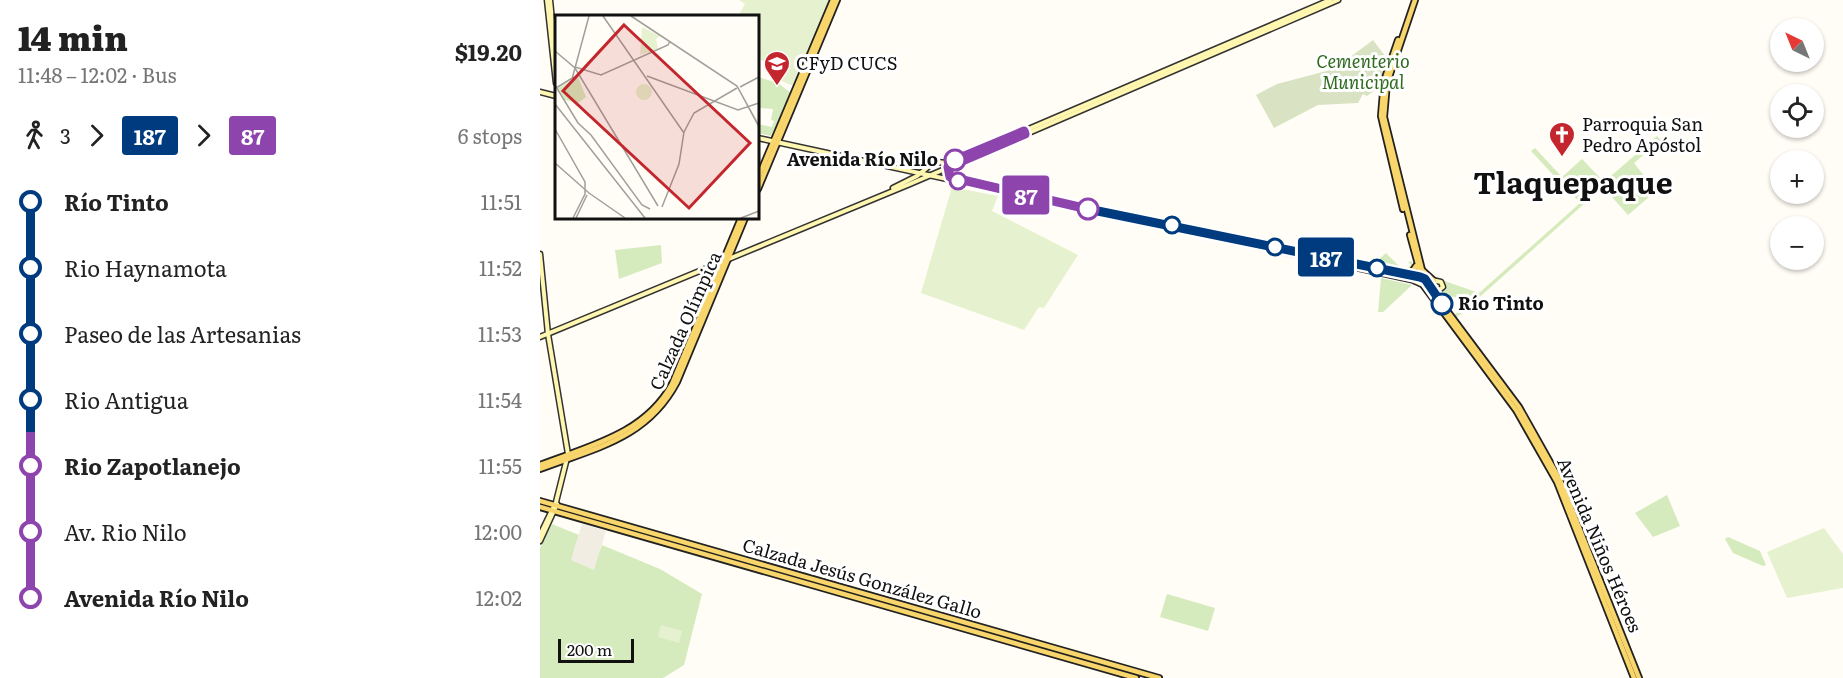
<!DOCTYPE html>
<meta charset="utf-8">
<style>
:root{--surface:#fff;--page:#f6f6f6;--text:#222;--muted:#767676}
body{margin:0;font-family:Literata,serif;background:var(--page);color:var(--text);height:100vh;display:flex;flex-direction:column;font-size:22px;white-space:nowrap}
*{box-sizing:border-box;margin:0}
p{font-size:20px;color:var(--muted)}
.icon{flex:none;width:33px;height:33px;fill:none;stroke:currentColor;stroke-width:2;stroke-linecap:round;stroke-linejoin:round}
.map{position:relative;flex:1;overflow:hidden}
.details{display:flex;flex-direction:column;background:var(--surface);width:540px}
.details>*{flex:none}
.badge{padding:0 12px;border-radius:4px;font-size:21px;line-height:39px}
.needle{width:39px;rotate:317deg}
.controls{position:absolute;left:1230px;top:18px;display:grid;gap:12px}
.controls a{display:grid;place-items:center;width:54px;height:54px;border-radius:50%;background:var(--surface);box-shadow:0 2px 4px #0004;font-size:30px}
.scale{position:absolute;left:18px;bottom:15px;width:76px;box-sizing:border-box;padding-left:6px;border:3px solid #111;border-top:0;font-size:16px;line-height:21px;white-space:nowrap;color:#111;-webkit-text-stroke:4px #fff;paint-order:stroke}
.map>.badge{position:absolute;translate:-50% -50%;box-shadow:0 0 0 3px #fff}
.legs{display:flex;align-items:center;gap:9px;height:66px;padding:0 18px;font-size:20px}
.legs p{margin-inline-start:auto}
.summary{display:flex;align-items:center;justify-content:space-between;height:102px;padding:0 18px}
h1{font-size:33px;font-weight:800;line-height:45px}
ul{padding:0 18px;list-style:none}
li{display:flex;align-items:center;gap:21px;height:66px;font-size:22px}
li i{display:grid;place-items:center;width:9px;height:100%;margin:0 8px;background:currentColor}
li i::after{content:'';width:15px;height:15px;margin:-8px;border:4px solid;border-radius:50%;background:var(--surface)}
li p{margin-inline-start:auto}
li:first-child i{background:linear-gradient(#0000 50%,currentColor 0)}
li:last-child i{background:linear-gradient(currentColor 50%,#0000 0)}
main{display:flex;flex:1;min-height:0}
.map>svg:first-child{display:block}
</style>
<main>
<section class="details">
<div class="summary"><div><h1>14 min</h1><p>11:48 – 12:02 · Bus</p></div><b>$19.20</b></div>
<div class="legs"><svg class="icon" aria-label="walk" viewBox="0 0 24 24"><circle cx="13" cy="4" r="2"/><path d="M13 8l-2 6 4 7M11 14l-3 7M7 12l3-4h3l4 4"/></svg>3<svg class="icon" aria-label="forward" viewBox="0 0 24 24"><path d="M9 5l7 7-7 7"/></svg><b class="badge" style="background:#003b80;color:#fff">187</b><svg class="icon" aria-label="forward" viewBox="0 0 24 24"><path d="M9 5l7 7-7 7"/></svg><b class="badge" style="background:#8e44ad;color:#fff">87</b><p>6 stops</p></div>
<ul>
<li><i style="color:#003b80"></i><b>Río Tinto</b><p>11:51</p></li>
<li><i style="color:#003b80"></i><span>Rio Haynamota</span><p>11:52</p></li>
<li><i style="color:#003b80"></i><span>Paseo de las Artesanias</span><p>11:53</p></li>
<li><i style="color:#003b80"></i><span>Rio Antigua</span><p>11:54</p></li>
<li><i style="color:#8e44ad"></i><b>Rio Zapotlanejo</b><p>11:55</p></li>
<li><i style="color:#8e44ad"></i><span>Av. Rio Nilo</span><p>12:00</p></li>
<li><i style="color:#8e44ad"></i><b>Avenida Río Nilo</b><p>12:02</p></li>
</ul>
</section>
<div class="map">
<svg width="1303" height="678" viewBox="0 0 1303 678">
<rect width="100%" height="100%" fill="#fffdf5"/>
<!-- green -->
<g fill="#d5ebbd">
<path d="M218 77 238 83 251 93 231 136 218 133V124L232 127 234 121 231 120 233 109 219 108 218 105Z"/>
<path d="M1117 136 1121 140 1094 163 1116 191 1088 215 1063 187 915 319 913 316 931 300 898 294 890 285V279L893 277 939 293 1040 203 1020 181 1007 193 1004 189 1016 178 991 151 995 148 1022 177 1042 159 1064 182Z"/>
<path d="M121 245 122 263 79 279 75 250Z"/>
<path d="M846 253 864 271 871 265 868 262 872 261V270C859 276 839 265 832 260L834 258 837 261Z"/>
<path d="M841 278 872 285 843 312H838Z"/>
<path d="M1127 495 1140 526 1113 537 1095 513Z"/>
<path d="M12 524 39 535 34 550 57 558 62 545 120 569 162 594 144 665 123 678H0V548Z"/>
<path d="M1188 537 1220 551 1226 565 1223 566 1193 553 1185 539Z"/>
<path d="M627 594 675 608 668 631 620 617Z"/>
</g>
<!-- cemetery -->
<path fill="#d9e3c4" d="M833 40 849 61 841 86 827 96 823 94 818 103 778 105 734 128 716 95 737 84 794 69Z"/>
<!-- pitch -->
<g fill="#e6f2cf">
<path d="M199 0H289L254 86 241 81V67L218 59V16H198L205 4Z"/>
<path d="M412 187 458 196 452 211 538 255 504 308 499 307 484 330 381 293Z"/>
<path d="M1284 528 1303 554V588L1247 598 1227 552Z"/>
<path d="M121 625 142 631 139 643 118 637Z"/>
</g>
<!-- plaza -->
<path fill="#f1ede2" d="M42 524 66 531 54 570 31 560Z"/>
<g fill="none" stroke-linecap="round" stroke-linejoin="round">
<defs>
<g id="secondary">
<path d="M7 0 16 83"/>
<path d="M10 0 16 62"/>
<path d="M0 92 16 96"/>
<path d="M218 138 872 280 883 285"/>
<path d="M367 169 382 161 409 163 790 0"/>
<path d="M353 188 377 176 394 162"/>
<path d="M550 209 882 278"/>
<path d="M0 254 8 334 28 454 16 502 0 535"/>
<path d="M890 288 899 290 903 287 901 282 892 280"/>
<path d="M0 337 370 184 798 0"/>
<path d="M0 541 17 504"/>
</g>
<g id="primary">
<path d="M875 0 847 83 844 117 882 270 890 288 979 407 1020 480 1099 678"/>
<path d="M858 40 844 81 841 116 863 209"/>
<path d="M218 178 293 0"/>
<path d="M218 189 297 0"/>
<path d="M870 235 884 286 976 410 1017 482 1094 678"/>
<path d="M883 271 894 281"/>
<path d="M865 274 872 272 876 266"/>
<path d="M0 465C49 446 105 434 132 384L201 218"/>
<path d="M0 469C55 448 107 439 137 382L205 218"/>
<path d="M0 501 619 678"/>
<path d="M0 507 596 678"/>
</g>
</defs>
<!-- secondary casing -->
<use href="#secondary" stroke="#333" stroke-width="7"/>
<!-- primary casing -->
<use href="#primary" stroke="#222" stroke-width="8"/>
<!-- secondary -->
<use href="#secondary" stroke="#fff6b0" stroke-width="4"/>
<!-- primary -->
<use href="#primary" stroke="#f9d66b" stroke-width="4.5"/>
</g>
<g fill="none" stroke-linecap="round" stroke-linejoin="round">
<defs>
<path id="line-1" d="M548 209 880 277 885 279 902 304"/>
<path id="line-2" d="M415 160 484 131 485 134 408 167 410 177 548 209"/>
</defs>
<!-- line-1 casing -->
<use href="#line-1" stroke="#fff" stroke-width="14"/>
<!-- line-2 casing -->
<use href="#line-2" stroke="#fff" stroke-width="14"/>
<!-- line-1 -->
<use href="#line-1" stroke="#003b80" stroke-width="9"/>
<!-- line-2 -->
<use href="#line-2" stroke="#8e44ad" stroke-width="9"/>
</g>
<!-- icons -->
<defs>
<symbol id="university-pin" viewBox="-11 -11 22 30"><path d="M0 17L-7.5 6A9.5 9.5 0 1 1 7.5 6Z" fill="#c4262e" stroke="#fff"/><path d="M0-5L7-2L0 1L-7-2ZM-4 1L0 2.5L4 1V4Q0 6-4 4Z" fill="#fff"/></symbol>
<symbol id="church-pin" viewBox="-11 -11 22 30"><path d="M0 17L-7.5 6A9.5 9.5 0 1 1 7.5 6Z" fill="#c4262e" stroke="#fff"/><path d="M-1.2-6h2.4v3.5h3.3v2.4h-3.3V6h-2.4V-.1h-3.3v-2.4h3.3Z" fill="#fff"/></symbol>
</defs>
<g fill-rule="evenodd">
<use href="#university-pin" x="222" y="49" width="30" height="40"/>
<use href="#church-pin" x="1007" y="120" width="30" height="40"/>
</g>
<!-- markers -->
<g fill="#fff" stroke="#8e44ad" stroke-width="3">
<circle cx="415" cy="160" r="10"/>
<circle cx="418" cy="181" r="8"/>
<circle cx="548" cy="209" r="10"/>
</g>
<g fill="#fff" stroke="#003b80" stroke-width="3">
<circle cx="632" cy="225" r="8"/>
<circle cx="735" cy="247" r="8"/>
<circle cx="837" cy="268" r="8"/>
<circle cx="902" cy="304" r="10"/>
</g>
<g text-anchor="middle" stroke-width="6" stroke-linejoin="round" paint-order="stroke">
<!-- park labels -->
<g font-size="18" font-style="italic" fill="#2f6b1f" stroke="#fff">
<text x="823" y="68">Cementerio<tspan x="823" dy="21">Municipal</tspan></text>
</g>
<!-- poi labels -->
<g font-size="18" fill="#111" stroke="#fff" text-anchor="start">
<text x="256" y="70">CFyD CUCS</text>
<text x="1042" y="131">Parroquia San<tspan x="1042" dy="21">Pedro Apóstol</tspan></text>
</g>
<!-- stop labels -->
<g font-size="18" font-weight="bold" fill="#111" stroke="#fff" text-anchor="end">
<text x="398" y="166">Avenida Río Nilo</text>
<text x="918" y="310" text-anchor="start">Río Tinto</text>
</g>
<!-- street labels -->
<g font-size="18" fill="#111" stroke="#fff">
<text transform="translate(146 321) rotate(-66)" y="6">Calzada Olímpica</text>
<text transform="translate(1059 545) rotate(67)" y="6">Avenida Niños Héroes</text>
<text transform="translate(322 579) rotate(16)" y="6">Calzada Jesús González Gallo</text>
</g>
<!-- town labels -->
<g font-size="30" font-weight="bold" fill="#111" stroke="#fff">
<text x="1033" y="194">Tlaquepaque</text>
</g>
</g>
<!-- overview -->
<g transform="translate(15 15)">
<rect width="204" height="204" fill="#fffdf5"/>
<path d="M23 62 31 82 23 88 10 85 3 73Z" fill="#d5ebbd"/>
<path d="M87 12 105 21 101 24 103 34 85 40ZM81 77a8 8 0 1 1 16 0a8 8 0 1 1-16 0Z" fill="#e6f2cf"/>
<path fill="none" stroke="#a09f9a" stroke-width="1.5" d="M48 1 129 118M76 1 182 71 204 112M76 1 182 71 204 111M0 36 20 53 103 191M20 52 46 60 113 30 115 26M92 61 183 95 204 88M17 64 34 1M0 70 23 108 36 120 87 190 95 194M185 72 204 62M1 73 19 62M0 89 90 203M0 114 30 167V179L18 203M0 148 34 178 70 203M107 192 124 149 129 117 139 98 182 73M21 203 32 180M186 203 204 196"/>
<path fill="#c4262e" fill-opacity="0.15" stroke="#c4262e" stroke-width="3" d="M69 10 195 128 134 193 8 76Z"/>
<rect width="204" height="204" fill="none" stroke="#111" stroke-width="3"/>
</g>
</svg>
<div class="controls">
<a><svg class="needle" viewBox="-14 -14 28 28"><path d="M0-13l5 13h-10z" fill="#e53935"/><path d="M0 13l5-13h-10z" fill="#767676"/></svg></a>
<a><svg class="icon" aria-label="locate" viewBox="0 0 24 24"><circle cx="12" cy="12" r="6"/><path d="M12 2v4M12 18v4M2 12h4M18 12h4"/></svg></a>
<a>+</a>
<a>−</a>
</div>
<div class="scale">200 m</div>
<b class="badge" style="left:786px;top:257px;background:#003b80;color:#fff">187</b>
<b class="badge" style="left:486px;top:195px;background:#8e44ad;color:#fff">87</b>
</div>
</main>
